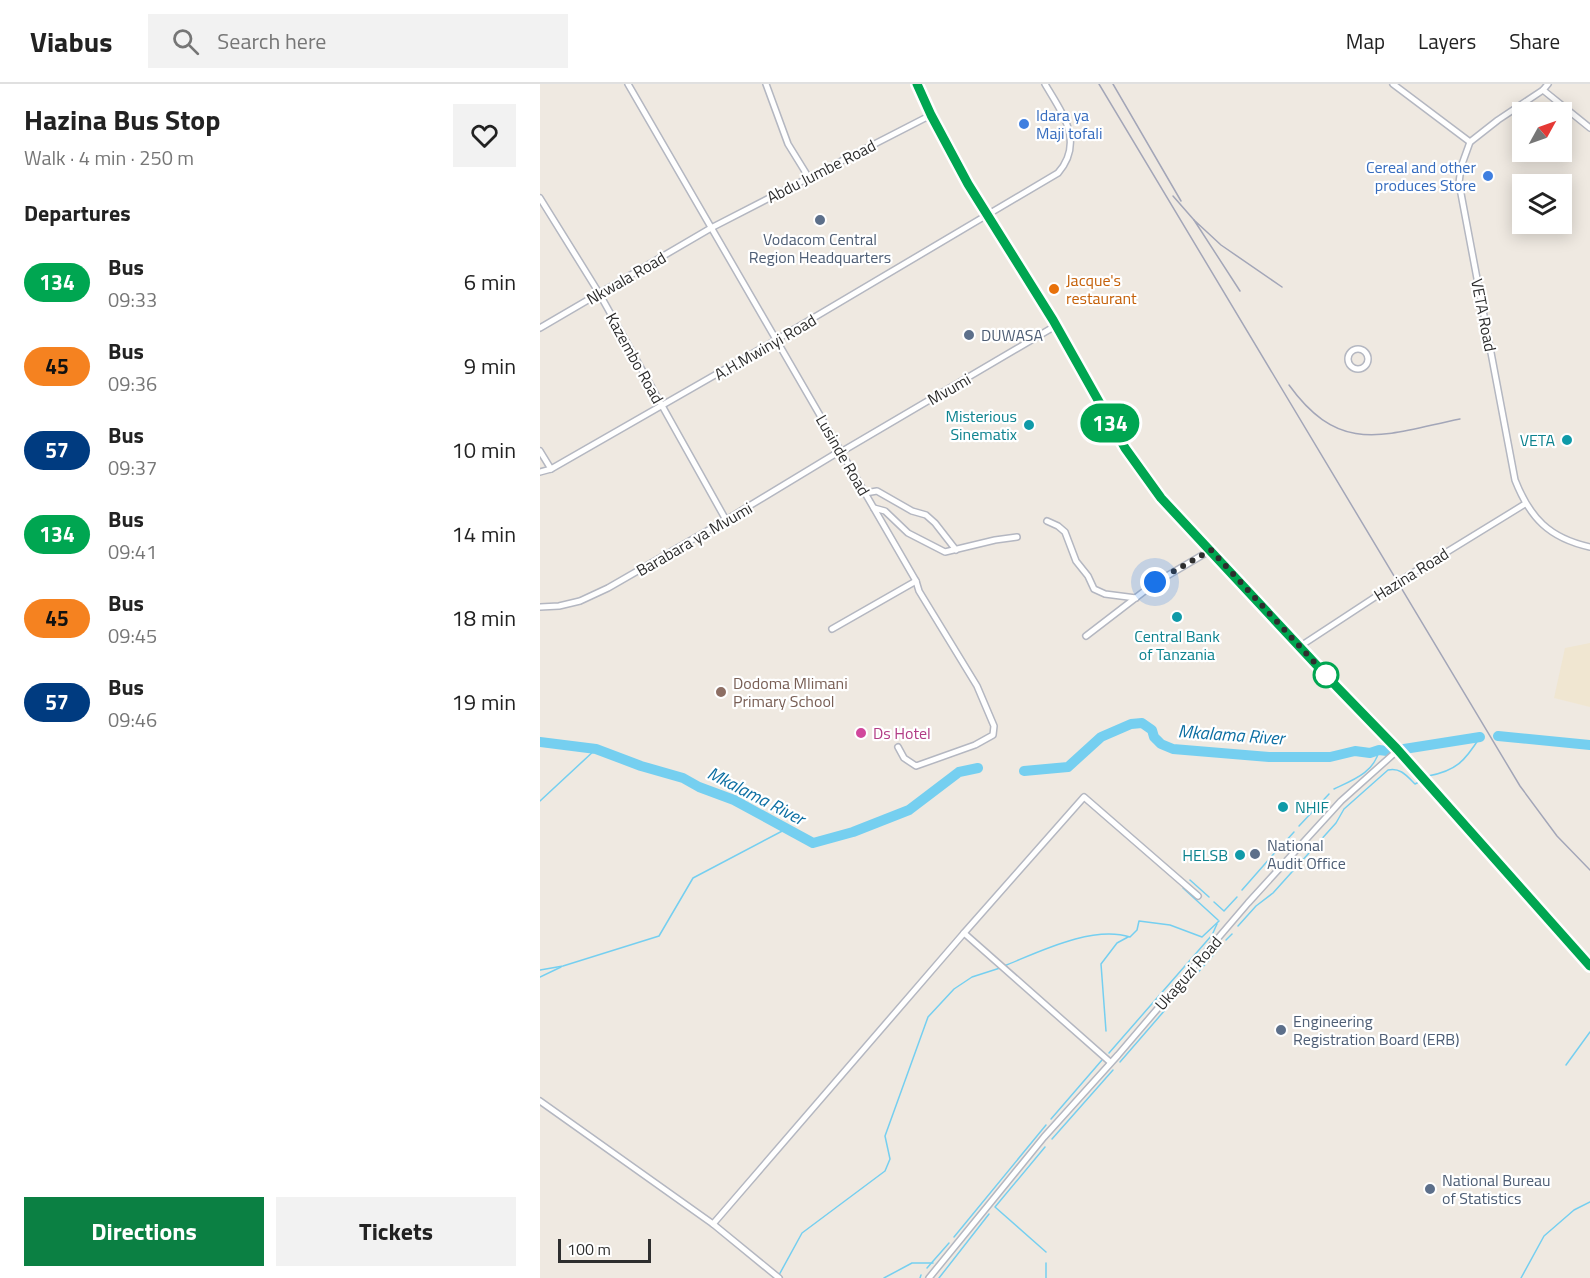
<!DOCTYPE html>
<meta charset="utf-8">
<style>
:root{--surface:#fff;--page:#f2f2f2;--text:#222;--muted:#767676;--line:#e0e0e0;--accent:#0b8043}
body{margin:0;font-family:"Titillium Web",sans-serif;background:var(--page);color:var(--text);height:100vh;display:flex;flex-direction:column;font-size:22px;white-space:nowrap}
*{box-sizing:border-box;margin:0}
p{font-size:20px;color:var(--muted)}
.icon{flex:none;width:33px;height:33px;fill:none;stroke:currentColor;stroke-width:2;stroke-linecap:round;stroke-linejoin:round}
.map{position:relative;flex:1;overflow:hidden}
.details{display:flex;flex-direction:column;background:var(--surface);width:540px}
.details>*{flex:none}
.badge{padding:0 12px;border-radius:20px;font-size:21px;line-height:39px}
.needle{width:39px;rotate:50deg}
.buttons{position:absolute;left:972px;top:18px;display:grid;gap:12px}
.buttons a{display:grid;place-items:center;width:60px;height:60px;border-radius:0px;background:var(--surface);box-shadow:0 3px 15px #0003;font-size:30px}
.scale{position:absolute;left:18px;bottom:15px;width:93px;box-sizing:border-box;padding-left:6px;border:3px solid #2e2e2e;border-top:0;font-size:16px;line-height:21px;white-space:nowrap;color:#2e2e2e;-webkit-text-stroke:4px #fff;paint-order:stroke}
.you{position:absolute;width:30px;height:30px;margin:-15px;border:4px solid #fff;border-radius:50%;background:#1a73e8;box-shadow:0 0 0 9px #1a73e833}
.map>.badge{position:absolute;translate:-50% -50%;box-shadow:0 0 0 3px #fff}
h2{padding:0 24px;font-size:22px;line-height:54px}
.round{display:grid;place-items:center;flex:none;width:63px;height:63px;border-radius:0px;background:var(--page)}
.overview{display:flex;align-items:center;justify-content:space-between;height:102px;padding:0 24px}
h1{font-size:28px;font-weight:700;line-height:45px}
.cta{display:flex;gap:12px;margin-top:auto;padding:12px 24px}
.cta a{flex:1;height:69px;border-radius:0px;background:var(--accent);color:#fff;font-size:24px;font-weight:700;line-height:69px;text-align:center}
.cta a+a{background:var(--page);color:var(--text)}
ul{padding:0;list-style:none}
li{display:flex;align-items:center;gap:18px;height:84px;padding:0 24px}
li div{flex:1}
li b{display:block;font-size:22px}
li em{font-style:normal}
li .badge{min-width:66px;font-weight:700;text-align:center}
header{display:flex;align-items:center;gap:36px;box-sizing:border-box;height:84px;padding:0 30px;background:var(--surface);border-bottom:2px solid var(--line)}
header strong{font-size:28px}
nav{display:flex;gap:33px;margin-inline-start:auto;font-size:21px}
.search{width:420px;height:54px;background:var(--page);display:flex;align-items:center;gap:15px;box-sizing:border-box;padding:0 21px;border-radius:0px;color:var(--muted);font-size:22px}
main{display:flex;flex:1;min-height:0}
.map>svg:first-child{display:block}
</style>
<header>
<strong>Viabus</strong>
<div class="search"><svg class="icon" aria-label="search" viewBox="0 0 24 24"><circle cx="10" cy="10" r="6"/><path d="M15 15l6 6"/></svg>Search here</div>
<nav><a>Map</a><a>Layers</a><a>Share</a></nav>
</header>
<main>
<section class="details">
<div class="overview"><div><h1>Hazina Bus Stop</h1><p>Walk · 4 min · 250 m</p></div><a class="round"><svg class="icon" aria-label="heart" viewBox="0 0 24 24"><path d="M12 20l-8-8c-3-5 5-10 8-4 3-6 11-1 8 4z"/></svg></a></div>
<h2>Departures</h2>
<ul>
<li><span class="badge" style="background:#00a651;color:#fff">134</span><div><b>Bus</b><p>09:33</p></div><em>6 min</em></li>
<li><span class="badge" style="background:#f58220;color:#111">45</span><div><b>Bus</b><p>09:36</p></div><em>9 min</em></li>
<li><span class="badge" style="background:#003b80;color:#fff">57</span><div><b>Bus</b><p>09:37</p></div><em>10 min</em></li>
<li><span class="badge" style="background:#00a651;color:#fff">134</span><div><b>Bus</b><p>09:41</p></div><em>14 min</em></li>
<li><span class="badge" style="background:#f58220;color:#111">45</span><div><b>Bus</b><p>09:45</p></div><em>18 min</em></li>
<li><span class="badge" style="background:#003b80;color:#fff">57</span><div><b>Bus</b><p>09:46</p></div><em>19 min</em></li>
</ul>
<div class="cta"><a>Directions</a><a>Tickets</a></div>
</section>
<div class="map">
<svg width="1050" height="1194" viewBox="0 0 1050 1194">
<rect width="100%" height="100%" fill="#efe9e1"/>
<!-- education -->
<path fill="#f0e6d1" d="M1050 559V623L1014 614 1025 564Z"/>
<g fill="none" stroke-linecap="round" stroke-linejoin="round">
<!-- stream -->
<g stroke="#75cff0" stroke-width="1.5">
<path d="M888 692C916 687 925 677 940 653"/>
<path d="M794 705C813 696 835 688 839 666"/>
<path d="M0 717 56 665"/>
<path d="M759 742 789 710"/>
<path d="M744 759 754 748"/>
<path d="M650 796 669 813"/>
<path d="M643 804 678 836"/>
<path d="M702 806 738 765"/>
<path d="M674 818 684 827 697 813"/>
<path d="M698 842 716 822 733 809 796 739 804 725 848 686C860 683 867 692 875 700L879 698"/>
<path d="M686 856 692 850"/>
<path d="M464 882C499 868 552 841 590 853L597 846 599 837 630 841 662 853 679 837"/>
<path d="M0 886 23 882 119 852 153 794 248 744"/>
<path d="M0 893 21 883"/>
<path d="M633 917 682 861"/>
<path d="M566 947 561 880 577 859 588 853"/>
<path d="M569 969 672 851 677 840"/>
<path d="M580 978 625 926"/>
<path d="M1026 981 1050 948"/>
<path d="M511 1035 562 976"/>
<path d="M512 1055 573 986"/>
<path d="M505 1063 455 1123 506 1168"/>
<path d="M414 1153 506 1041"/>
<path d="M387 1184 409 1159"/>
<path d="M239 1191 262 1149 345 1087 350 1075 345 1052 388 933 414 905 432 893 460 884"/>
<path d="M344 1194 372 1179H393"/>
<path d="M380 1194 381 1191"/>
<path d="M399 1194 449 1130"/>
<path d="M506 1194V1179"/>
<path d="M981 1194 1004 1152 1034 1126 1050 1118"/>
</g>
<!-- river -->
<g stroke="#75cff0" stroke-width="10">
<path d="M958 652 1050 661"/>
<path d="M0 658 56 665 101 682 143 694 159 703 194 716 273 759 313 748 369 726 419 688 438 684"/>
<path d="M864 665 940 653"/>
<path d="M484 687 528 683 561 653 591 640 602 639 612 646 614 653 621 660 633 665 729 673H790L815 667 830 669 839 666 847 667"/>
</g>
<defs>
<g id="minor">
<path d="M88 0 376 497 379 507 437 602 454 642 453 651 435 661 376 682 364 674 358 663"/>
<path d="M226 0 248 60 269 94"/>
<path d="M853 0 930 58"/>
<path d="M1008 0 1003 6 958 36 930 58 921 83 919 99 975 396C990 434 1009 454 1050 463"/>
<path d="M1003 6 1050 44"/>
<path d="M0 114 59 209 186 436"/>
<path d="M0 244 171 144 391 31"/>
<circle cx="818" cy="275" r="10"/>
<path d="M0 367 11 385"/>
<path d="M301 368 517 241"/>
<path d="M0 388 11 385 236 256 518 89C545 58 522 29 505 0"/>
<path d="M325 409 337 407 372 427 386 431 395 439 416 466"/>
<path d="M334 424 345 427 368 449 405 468 455 456 477 453"/>
<path d="M507 437 518 442 525 448 536 477 548 492 554 505 565 510 596 514"/>
<path d="M0 523 19 522 40 517 68 504 186 436 300 367"/>
<path d="M292 545 376 497"/>
<path d="M546 552 615 499 671 466"/>
<path d="M759 563 858 498 985 420"/>
<path d="M424 849 544 713 658 812"/>
<path d="M0 1017 173 1140 239 1194"/>
<path d="M173 1140 424 849 570 978"/>
<path d="M389 1194 504 1053 578 971 708 819 801 717 858 666"/>
</g>
<path id="secondary" d="M377 0 428 100 513 235 585 364 621 414 797 603 858 666 1050 882"/>
</defs>
<!-- minor casing -->
<use href="#minor" stroke="#b4b7c1" stroke-width="8"/>
<!-- secondary casing -->
<use href="#secondary" stroke="#b4b7c1" stroke-width="10"/>
<!-- minor -->
<use href="#minor" stroke="#fff" stroke-width="5"/>
<!-- secondary -->
<use href="#secondary" stroke="#fff" stroke-width="8"/>
<!-- rail -->
<g stroke="#a3a6b8" stroke-width="1.5">
<path d="M559 0 980 702 1017 752 1050 786"/>
<path d="M573 0 641 117"/>
<path d="M633 112 654 136"/>
<path d="M700 207 654 136 681 161 742 203"/>
<path d="M749 301C801 373 846 350 920 335"/>
</g>
</g>
<g fill="none" stroke-linecap="round" stroke-linejoin="round">
<defs>
<path id="line" d="M377 0 391 31 428 100 513 236 585 364 621 414 797 603 857 665 1050 882"/>
</defs>
<!-- line casing -->
<use href="#line" stroke="#fff" stroke-width="14"/>
<!-- line -->
<use href="#line" stroke="#00a651" stroke-width="9"/>
<!-- walk -->
<path stroke="#2e2e2e" stroke-width="6" stroke-dasharray="0 10.8" d="M615 498 671 466 786 591"/>
</g>
<!-- markers -->
<g fill="#3f7fe0" stroke="#fff" stroke-width="2">
<circle cx="484" cy="40" r="6"/>
<circle cx="948" cy="92" r="6"/>
</g>
<g fill="#5c6f8a" stroke="#fff" stroke-width="2">
<circle cx="280" cy="136" r="6"/>
<circle cx="429" cy="251" r="6"/>
<circle cx="715" cy="770" r="6"/>
<circle cx="741" cy="946" r="6"/>
<circle cx="890" cy="1105" r="6"/>
</g>
<circle fill="#e8710a" stroke="#fff" stroke-width="2" cx="514" cy="205" r="6"/>
<g fill="#0f9aa8" stroke="#fff" stroke-width="2">
<circle cx="489" cy="341" r="6"/>
<circle cx="1027" cy="356" r="6"/>
<circle cx="637" cy="533" r="6"/>
<circle cx="743" cy="723" r="6"/>
<circle cx="700" cy="771" r="6"/>
</g>
<circle fill="#fff" stroke="#00a651" stroke-width="3" cx="786" cy="591" r="12"/>
<circle fill="#8d6e63" stroke="#fff" stroke-width="2" cx="181" cy="608" r="6"/>
<circle fill="#d1479c" stroke="#fff" stroke-width="2" cx="321" cy="649" r="6"/>
<g text-anchor="middle" stroke-width="4.5" stroke-linejoin="round" paint-order="stroke">
<!-- shop labels -->
<g font-size="16" fill="#366cbe" stroke="#fff" text-anchor="start">
<text x="496" y="37">Idara ya<tspan x="496" dy="18">Maji tofali</tspan></text>
<text x="936" y="89" text-anchor="end">Cereal and other<tspan x="936" dy="18">produces Store</tspan></text>
</g>
<!-- street labels -->
<g font-size="16" fill="#2e2e2e" stroke="#fff">
<text transform="translate(281 87) rotate(-27)" y="6">Abdu Jumbe Road</text>
<text transform="translate(86 194) rotate(-30)" y="6">Nkwala Road</text>
<text transform="translate(944 231) rotate(79)" y="6">VETA Road</text>
<text transform="translate(225 263) rotate(-30)" y="6">A.H.Mwinyi Road</text>
<text transform="translate(95 274) rotate(61)" y="6">Kazembo Road</text>
<text transform="translate(409 305) rotate(-30)" y="6">Mvumi</text>
<text transform="translate(303 371) rotate(60)" y="6">Lusinde Road</text>
<text transform="translate(154 455) rotate(-30)" y="6">Barabara ya Mvumi</text>
<text transform="translate(871 490) rotate(-32)" y="6">Hazina Road</text>
<text transform="translate(648 889) rotate(-49)" y="6">Ukaguzi Road</text>
</g>
<!-- service labels -->
<g font-size="16" fill="#4e5e75" stroke="#fff" text-anchor="start">
<text x="280" y="161" text-anchor="middle">Vodacom Central<tspan x="280" dy="18">Region Headquarters</tspan></text>
<text x="441" y="257">DUWASA</text>
<text x="727" y="767">National<tspan x="727" dy="18">Audit Office</tspan></text>
<text x="753" y="943">Engineering<tspan x="753" dy="18">Registration Board (ERB)</tspan></text>
<text x="902" y="1102">National Bureau<tspan x="902" dy="18">of Statistics</tspan></text>
</g>
<!-- food labels -->
<g font-size="16" fill="#c56008" stroke="#fff" text-anchor="start">
<text x="526" y="202">Jacque's<tspan x="526" dy="18">restaurant</tspan></text>
</g>
<!-- culture labels -->
<g font-size="16" fill="#0d838f" stroke="#fff" text-anchor="end">
<text x="477" y="338">Misterious<tspan x="477" dy="18">Sinematix</tspan></text>
<text x="1015" y="362">VETA</text>
<text x="637" y="558" text-anchor="middle">Central Bank<tspan x="637" dy="18">of Tanzania</tspan></text>
<text x="755" y="729" text-anchor="start">NHIF</text>
<text x="688" y="777">HELSB</text>
</g>
<!-- education labels -->
<g font-size="16" fill="#785e54" stroke="#fff" text-anchor="start">
<text x="193" y="605">Dodoma Mlimani<tspan x="193" dy="18">Primary School</tspan></text>
</g>
<!-- hotel labels -->
<g font-size="16" fill="#b23c85" stroke="#fff" text-anchor="start">
<text x="333" y="655">Ds Hotel</text>
</g>
<!-- water labels -->
<g font-size="18" font-style="italic" fill="#0d6fa3" stroke="#fff">
<text transform="translate(691 651) rotate(4)" y="6">Mkalama River</text>
<text transform="translate(216 712) rotate(27)" y="6">Mkalama River</text>
</g>
</g>
</svg>
<div class="buttons">
<a><svg class="needle" viewBox="-14 -14 28 28"><path d="M0-13l5 13h-10z" fill="#e53935"/><path d="M0 13l5-13h-10z" fill="#767676"/></svg></a>
<a><svg class="icon" aria-label="layers" viewBox="0 0 24 24"><path d="M12 4l9 5-9 5-9-5zM3 14l9 5 9-5"/></svg></a>
</div>
<div class="scale">100 m</div>
<div class="you" style="left:615px;top:498px"></div>
<b class="badge" style="left:570px;top:339px;background:#00a651;color:#fff">134</b>
</div>
</main>
